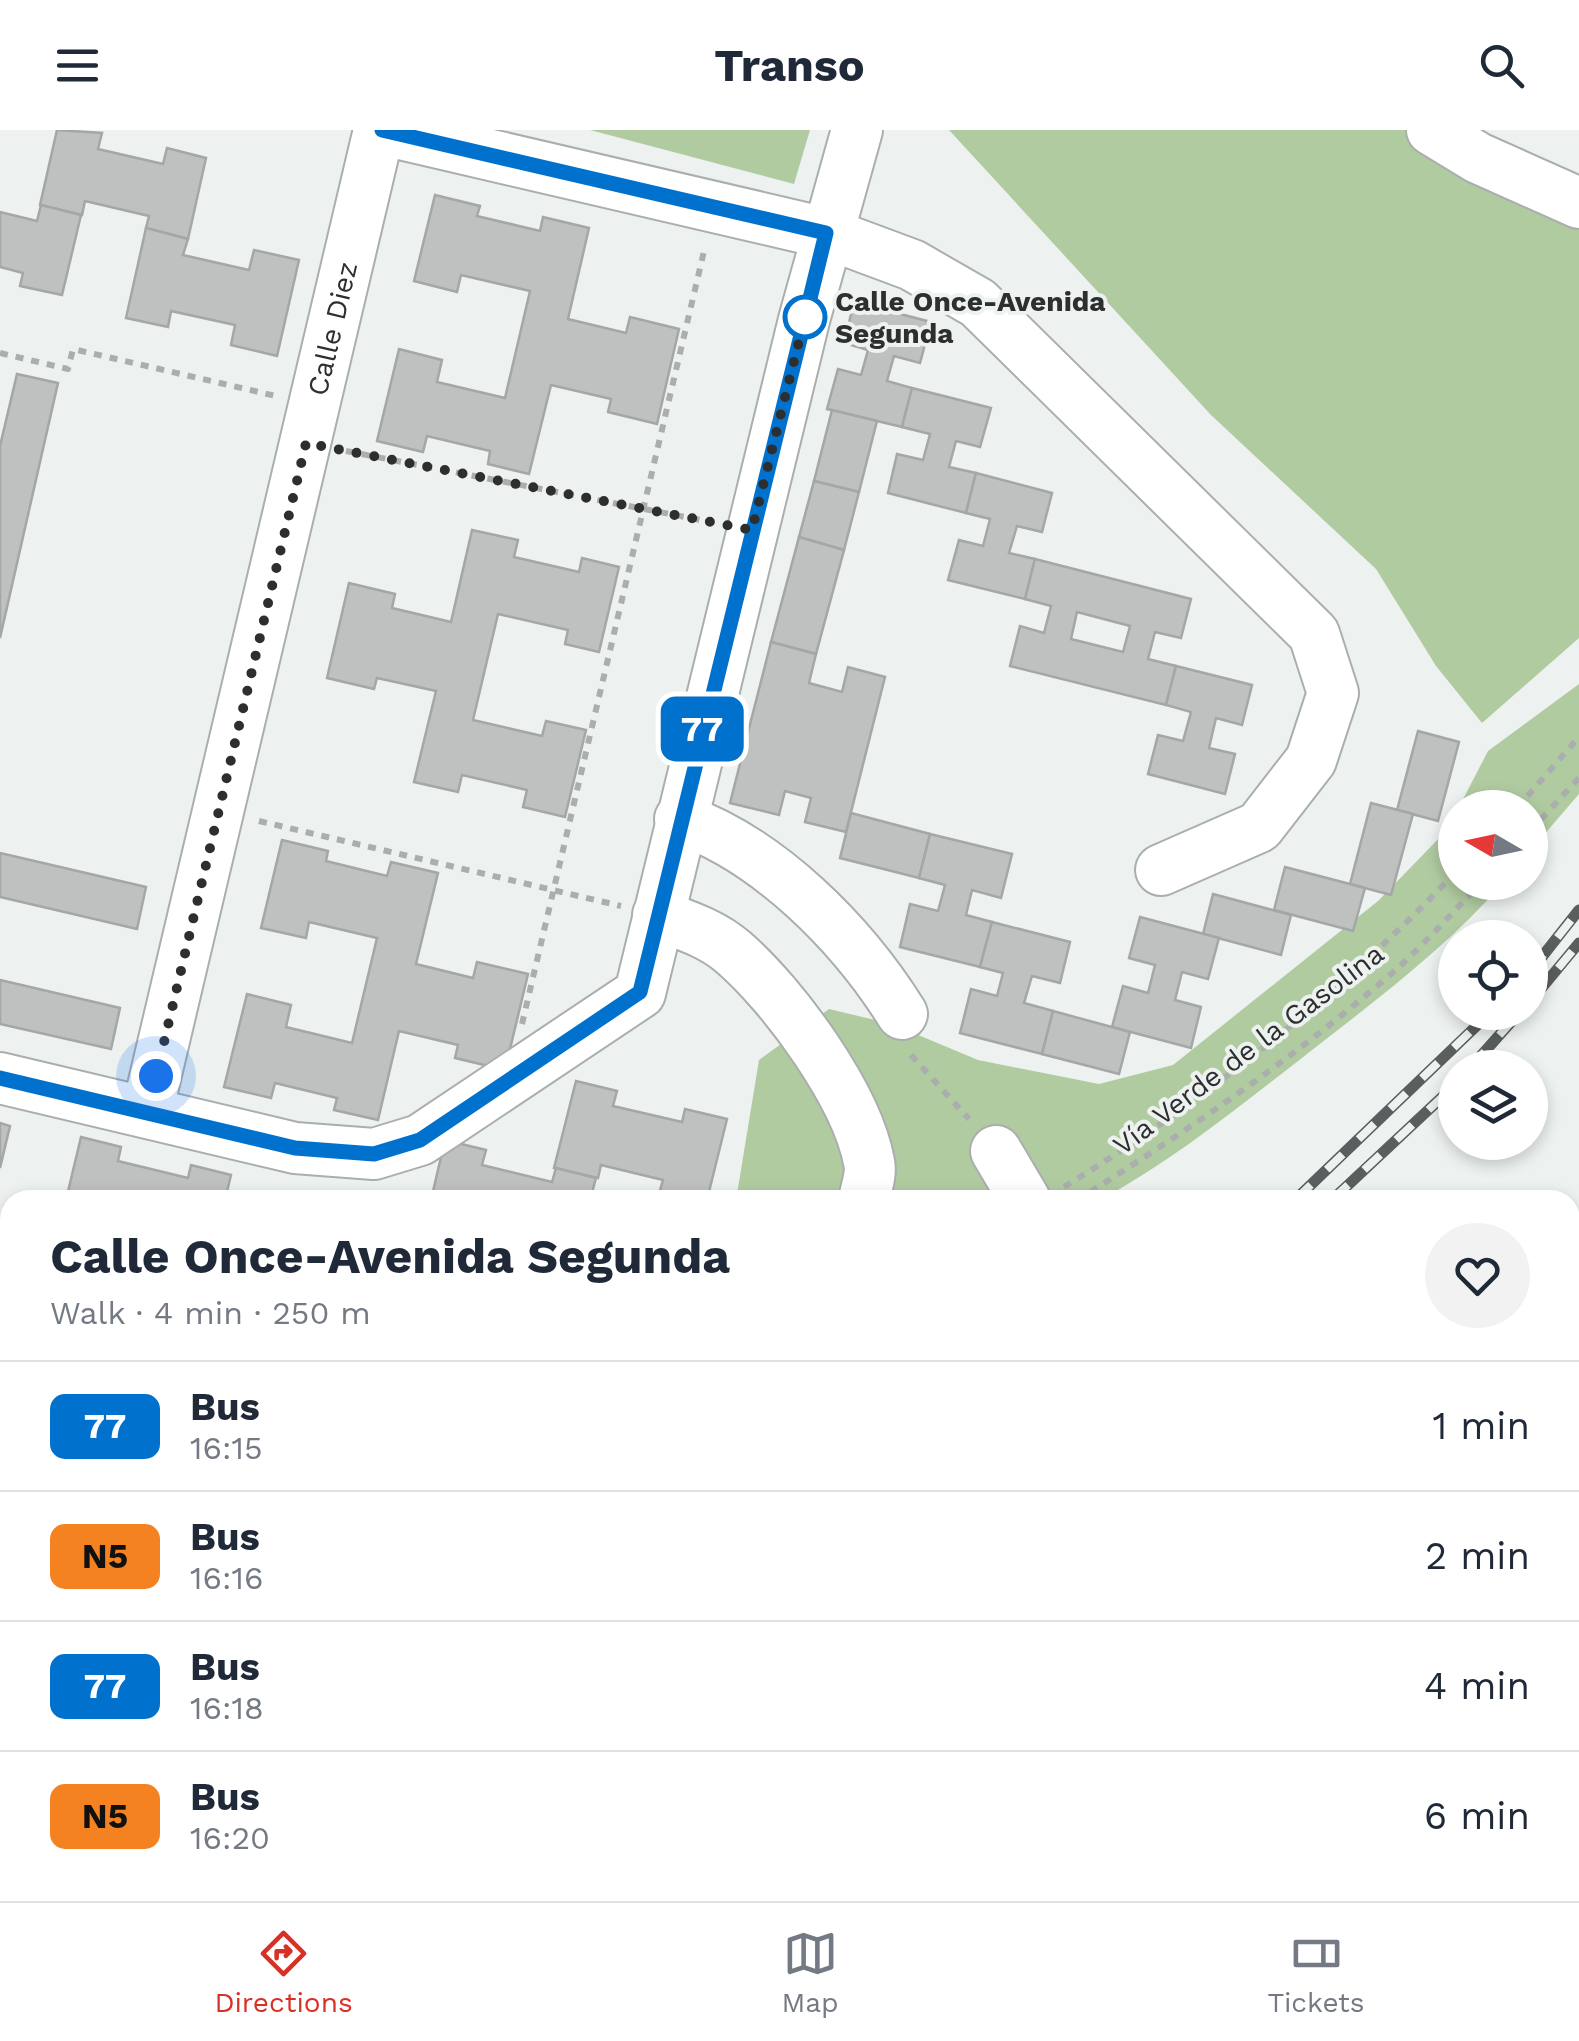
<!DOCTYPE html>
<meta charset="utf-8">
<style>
:root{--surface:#fff;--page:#f2f2f3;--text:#1f2937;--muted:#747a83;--line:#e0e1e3;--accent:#d93025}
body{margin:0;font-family:"Work Sans",sans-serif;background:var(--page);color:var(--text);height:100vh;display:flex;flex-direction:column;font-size:38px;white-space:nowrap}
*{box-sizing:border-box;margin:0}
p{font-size:32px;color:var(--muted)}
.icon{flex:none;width:55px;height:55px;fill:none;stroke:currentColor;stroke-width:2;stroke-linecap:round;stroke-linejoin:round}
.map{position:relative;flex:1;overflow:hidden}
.sheet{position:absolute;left:0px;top:1060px;width:1580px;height:712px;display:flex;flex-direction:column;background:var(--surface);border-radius:30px 30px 0 0;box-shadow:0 5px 15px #0003}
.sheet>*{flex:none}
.badge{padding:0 20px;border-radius:15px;font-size:35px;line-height:65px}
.needle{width:65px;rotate:279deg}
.buttons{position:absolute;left:1438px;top:660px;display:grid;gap:20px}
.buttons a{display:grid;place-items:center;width:110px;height:110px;border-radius:50%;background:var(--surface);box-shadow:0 5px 15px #0003;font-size:50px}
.you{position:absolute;width:50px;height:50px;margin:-25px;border:8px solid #fff;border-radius:50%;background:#1a73e8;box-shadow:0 0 0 15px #1a73e833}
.map>.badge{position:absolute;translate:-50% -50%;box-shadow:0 0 0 5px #fff}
.round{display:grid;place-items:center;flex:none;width:105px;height:105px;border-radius:52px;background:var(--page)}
.overview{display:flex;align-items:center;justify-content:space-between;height:170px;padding:0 50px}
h1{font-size:48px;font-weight:700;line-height:75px}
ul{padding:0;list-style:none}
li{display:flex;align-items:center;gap:30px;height:130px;padding:0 50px;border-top:2px solid var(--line)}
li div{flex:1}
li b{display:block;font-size:38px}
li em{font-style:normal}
li .badge{min-width:110px;font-weight:700;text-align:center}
header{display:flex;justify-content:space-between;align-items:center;height:130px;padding:0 50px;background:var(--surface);font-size:45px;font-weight:700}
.menu{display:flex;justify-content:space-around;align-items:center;height:140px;border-top:2px solid var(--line);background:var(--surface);font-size:28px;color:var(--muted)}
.menu a{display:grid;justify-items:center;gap:5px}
.menu .current{color:var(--accent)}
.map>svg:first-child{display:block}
</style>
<header><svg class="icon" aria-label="menu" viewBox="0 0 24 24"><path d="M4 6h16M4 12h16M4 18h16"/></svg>Transo<svg class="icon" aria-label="search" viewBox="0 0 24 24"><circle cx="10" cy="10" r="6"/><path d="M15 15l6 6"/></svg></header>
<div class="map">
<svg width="1579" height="1771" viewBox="0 0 1579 1771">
<rect width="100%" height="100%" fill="#edf2f1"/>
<!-- green -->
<g fill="#b1cba1">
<path d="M590 0H810L794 54Z"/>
<path d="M949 0H1409L1579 68V508L1482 593 1436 536 1376 439 1211 285Z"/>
<path d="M1579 554V664L1530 721V678L1459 677 1488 621Z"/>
<path d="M1455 685V752L1503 753C1446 818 1375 871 1307 924 1240 976 1174 1030 1100 1070H736L759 930 829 879 892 894 978 930 1099 954 1173 935 1378 771 1447 700Z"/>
<path d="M0 1219 10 1220V1762L425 1763 413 1771H0Z"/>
</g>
<!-- building -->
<g fill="#bec1bf" stroke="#a3a7a5" stroke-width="2.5" fill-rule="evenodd">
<path d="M57 0 102 3 98 19 163 34 167 18 206 28 188 109 146 98 149 86 85 71 82 85 40 75Z"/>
<path d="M435 65 480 76 477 86 540 101 543 87 589 98 568 189 626 203 630 187 679 199 657 294 608 282 611 269 551 255 529 344 488 334 490 321 427 306 423 322 377 311 399 219 442 230 437 252 505 268 530 161 461 145 457 162 414 151Z"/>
<path d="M41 75 81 85 62 165 20 156 23 143 0 137V82L37 91Z"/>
<path d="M146 98 188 109 183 125 249 140 254 120 299 130 277 226 231 215 235 195 171 181 168 197 126 188Z"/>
<path d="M854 172 931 192 920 233 894 226 887 251 912 258 902 297 827 279 838 239 861 245 868 220 844 213Z"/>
<path d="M17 244 58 253 0 508V316Z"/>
<path d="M912 258 991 278 980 317 956 311 949 337 976 343 966 383 888 363 897 324 923 330 930 304 902 297Z"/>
<path d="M832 280 877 291 859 362 814 351Z"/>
<path d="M976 343 1052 363 1042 402 1017 396 1009 423 1035 429 1025 469 948 450 959 410 983 416 990 389 966 383Z"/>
<path d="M814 351 859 362 844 420 799 407Z"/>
<path d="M472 400 518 410 514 427 579 442 582 428 619 437 599 522 565 514 568 500 498 484 473 590 542 606 546 591 586 600 565 687 523 677 527 660 462 645 458 662 414 652 436 561 377 548 374 559 327 548 349 453 395 464 392 478 451 492Z"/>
<path d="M799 407 844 420 816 524 771 512Z"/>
<path d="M1035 429 1191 469 1181 508 1155 502 1148 529 1176 536 1166 575 1010 536 1020 496 1044 503 1051 476 1025 469ZM1077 482 1130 496 1123 522 1071 509Z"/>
<path d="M771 512 816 524 809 553 842 562 848 537 885 547 846 702 805 692 811 668 785 661 779 685 730 673Z"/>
<path d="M1176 536 1252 555 1242 595 1216 588 1209 618 1235 624 1225 664 1148 644 1158 605 1183 611 1191 582 1166 575Z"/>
<path d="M1418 601 1459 612 1438 691 1397 680Z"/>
<path d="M1371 673 1413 684 1391 765 1350 754Z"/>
<path d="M851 683 930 704 919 748 840 728Z"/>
<path d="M930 704 1012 724 1001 768 972 760 966 785 992 792 980 837 900 817 910 774 938 781 945 755 919 748Z"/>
<path d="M282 710 328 721 326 731 387 746 391 732 438 743 416 834 473 848 477 832 528 844 505 940 455 928 458 915 399 901 378 990 334 980 337 968 275 953 271 968 224 957 247 864 291 875 286 897 352 913 377 808 309 792 306 808 261 798Z"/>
<path d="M0 723 146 757 137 799 0 767Z"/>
<path d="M1285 737 1365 758 1353 801 1274 780Z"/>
<path d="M1213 764 1291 785 1281 825 1203 804Z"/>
<path d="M1140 787 1219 808 1208 849 1182 842 1175 870 1201 877 1191 918 1112 897 1123 856 1148 863 1155 835 1129 828Z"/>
<path d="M992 792 1070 812 1060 853 1032 846 1024 873 1053 881 1042 924 960 903 971 859 997 866 1003 843 980 837Z"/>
<path d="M0 850 120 878 111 919 0 894Z"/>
<path d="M1053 881 1130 902 1119 944 1042 924Z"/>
<path d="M576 951 617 961 613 976 682 992 685 979 727 989 707 1070 658 1067 663 1050 601 1035 598 1048 554 1038Z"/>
<path d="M0 993 10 996 0 1038Z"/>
<path d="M81 1007 121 1017 118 1031 188 1048 191 1035 231 1045 225 1070H66Z"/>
<path d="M445 1010 486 1020 482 1035 552 1052 556 1038 596 1048 590 1070H431Z"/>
<path d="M0 1092 10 1094V1156L0 1154Z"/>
</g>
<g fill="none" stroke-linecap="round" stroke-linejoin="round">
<defs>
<g id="minor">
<path d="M383 0 826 103 912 135 978 173 1314 504 1333 563 1311 630 1259 697 1161 740"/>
<path d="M1432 0 1478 28 1579 73"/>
<path d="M680 689C769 720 852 804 902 884"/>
<path d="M658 785C684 795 711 803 733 822 784 866 857 966 869 1032 872 1044 866 1058 864 1070"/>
<path d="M0 948 295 1018 374 1024 420 1010 640 863 804 190 857 0"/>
<path id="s1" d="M147 982 379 0"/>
<path d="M996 1021 1025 1070"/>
<path d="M0 1327H10"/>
</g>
<g id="highway">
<path d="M1570 1138 1579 1130"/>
<path d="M1570 1237 1579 1230"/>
<path d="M1570 1318 1579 1310"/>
<path d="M1570 1654 1579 1646"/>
<path d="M907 1771 916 1762"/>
<path d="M961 1771 971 1762"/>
<path d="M1048 1771 1058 1762"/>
<path d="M1428 1771 1440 1762"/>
<path d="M1480 1771 1490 1762"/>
</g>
</defs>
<!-- minor casing -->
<use href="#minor" stroke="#aaaeae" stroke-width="54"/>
<!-- highway casing -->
<use href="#highway" stroke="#aaaeae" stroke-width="59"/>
<!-- path -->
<g stroke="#aaaead" stroke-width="6" stroke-dasharray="8 8" stroke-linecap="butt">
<path d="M0 223 68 239 73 219 276 266"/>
<path d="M346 321 711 392"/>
<path d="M1517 678 1579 607"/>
<path d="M259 691 621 776"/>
<path d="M1530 701 1579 648"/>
<path d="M522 894 705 117"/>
<path d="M911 925 969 989"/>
<path d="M1064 1057C1208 968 1338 866 1455 743"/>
<path d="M1077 1070C1185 1003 1306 920 1401 835 1429 809 1455 780 1482 752"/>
<path d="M0 1378H10"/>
<path d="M0 1718 10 1712"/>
<path d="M366 1771 377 1762"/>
</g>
<!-- minor -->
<use href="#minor" stroke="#fff" stroke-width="50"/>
<!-- highway -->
<use href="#highway" stroke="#fff" stroke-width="55"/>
<defs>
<g id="rail">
<path d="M1530 842 1579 780"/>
<path d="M1530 872 1579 813"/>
<path d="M1470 938 1520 882"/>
<path d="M1295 1070 1491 882"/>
<path d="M1332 1070 1455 955"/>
<path d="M493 1771 502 1762"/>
<path d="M520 1771 530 1762"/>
</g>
</defs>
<!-- rail casing -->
<use href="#rail" stroke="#5b5e5e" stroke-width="11"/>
<!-- rail -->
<use href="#rail" stroke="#edf2f1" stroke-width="8" stroke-dasharray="22" stroke-linecap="butt"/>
</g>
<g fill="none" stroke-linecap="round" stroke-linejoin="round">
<defs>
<path id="line" d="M0 948 295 1018 374 1024 420 1010 640 862 826 103 382 0"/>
</defs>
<!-- line casing -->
<use href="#line" stroke="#fff" stroke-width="22"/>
<!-- line -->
<use href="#line" stroke="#0072ce" stroke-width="15"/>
<!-- walk -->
<path stroke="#2d2f2f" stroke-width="10" stroke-dasharray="0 18" d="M156 946 306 313 752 400 805 187"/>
</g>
<!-- markers -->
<circle fill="#fff" stroke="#0072ce" stroke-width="5" cx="805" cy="187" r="20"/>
<g text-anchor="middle" stroke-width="8" stroke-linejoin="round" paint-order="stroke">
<!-- stop labels -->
<g font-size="28" font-weight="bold" fill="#2d2f2f" stroke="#edf2f1" text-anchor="start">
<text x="835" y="181">Calle Once-Avenida<tspan x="835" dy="32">Segunda</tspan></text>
</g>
<!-- street labels -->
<g font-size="28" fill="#2d2f2f" stroke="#edf2f1">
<text dy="10" stroke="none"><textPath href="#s1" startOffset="805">Calle Diez</textPath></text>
<text transform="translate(1248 919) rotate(-37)" y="10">Vía Verde de la Gasolina</text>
</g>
</g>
</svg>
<div class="buttons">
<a><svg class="needle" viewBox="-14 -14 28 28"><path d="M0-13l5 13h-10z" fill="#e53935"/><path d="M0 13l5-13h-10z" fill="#747a83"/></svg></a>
<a><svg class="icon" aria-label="locate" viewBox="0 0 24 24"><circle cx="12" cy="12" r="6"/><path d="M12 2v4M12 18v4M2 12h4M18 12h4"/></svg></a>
<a><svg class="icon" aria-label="layers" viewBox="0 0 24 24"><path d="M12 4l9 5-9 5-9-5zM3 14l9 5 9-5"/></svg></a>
</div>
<div class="you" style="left:156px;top:946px"></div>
<b class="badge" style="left:702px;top:599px;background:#0072ce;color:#fff">77</b>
<section class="sheet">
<div class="overview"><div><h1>Calle Once-Avenida Segunda</h1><p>Walk · 4 min · 250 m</p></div><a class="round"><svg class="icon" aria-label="heart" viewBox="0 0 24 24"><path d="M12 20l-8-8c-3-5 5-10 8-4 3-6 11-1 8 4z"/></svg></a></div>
<ul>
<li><span class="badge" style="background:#0072ce;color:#fff">77</span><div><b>Bus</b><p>16:15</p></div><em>1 min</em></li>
<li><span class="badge" style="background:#f58220;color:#111">N5</span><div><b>Bus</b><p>16:16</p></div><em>2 min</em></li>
<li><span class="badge" style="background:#0072ce;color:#fff">77</span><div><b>Bus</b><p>16:18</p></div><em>4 min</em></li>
<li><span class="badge" style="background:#f58220;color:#111">N5</span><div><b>Bus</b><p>16:20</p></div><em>6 min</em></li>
</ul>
</section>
</div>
<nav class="menu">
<a class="current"><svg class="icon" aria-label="directions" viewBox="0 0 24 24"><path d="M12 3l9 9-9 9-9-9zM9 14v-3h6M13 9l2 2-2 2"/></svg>Directions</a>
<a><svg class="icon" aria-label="map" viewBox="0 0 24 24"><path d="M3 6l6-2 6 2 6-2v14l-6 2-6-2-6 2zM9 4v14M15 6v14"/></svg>Map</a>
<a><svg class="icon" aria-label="tickets" viewBox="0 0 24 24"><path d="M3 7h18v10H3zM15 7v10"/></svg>Tickets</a>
</nav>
